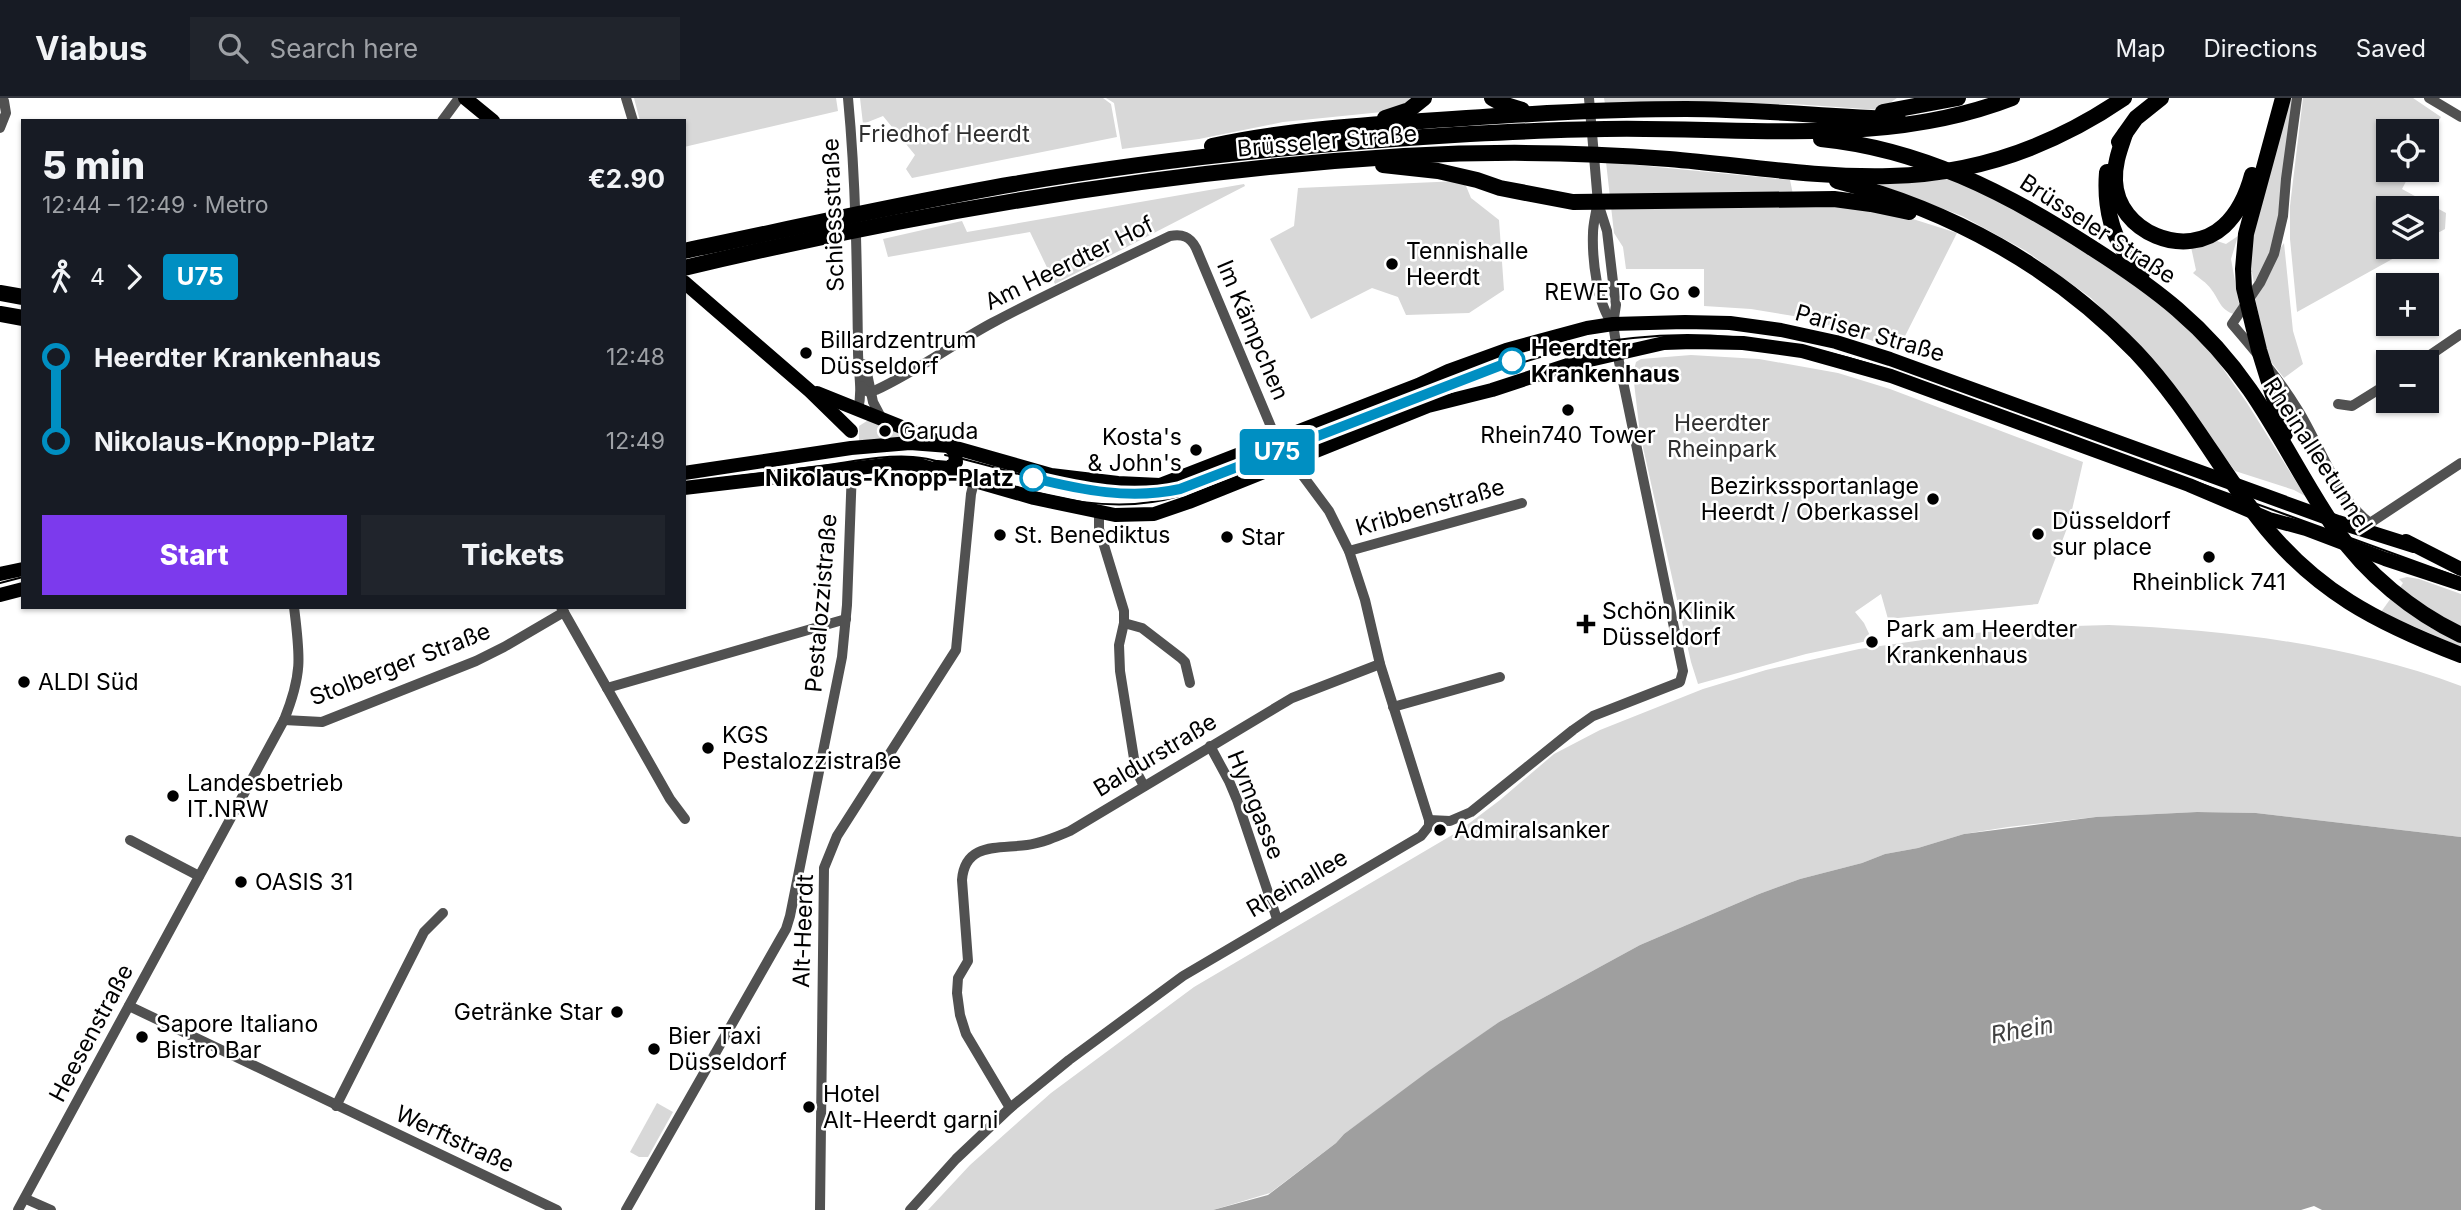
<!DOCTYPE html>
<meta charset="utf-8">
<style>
:root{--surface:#171b24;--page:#20242c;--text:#f1f3f6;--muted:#9ea1a6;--line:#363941;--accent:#7c3aed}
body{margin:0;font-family:Inter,sans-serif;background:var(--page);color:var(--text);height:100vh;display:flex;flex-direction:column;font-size:26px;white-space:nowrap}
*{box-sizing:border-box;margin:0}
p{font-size:23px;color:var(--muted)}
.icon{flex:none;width:38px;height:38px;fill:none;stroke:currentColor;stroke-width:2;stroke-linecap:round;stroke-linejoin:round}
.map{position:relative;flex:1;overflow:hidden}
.panel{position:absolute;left:21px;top:21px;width:665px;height:490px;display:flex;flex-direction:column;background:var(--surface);border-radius:0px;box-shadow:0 2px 5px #0004}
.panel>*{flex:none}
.badge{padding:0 14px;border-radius:5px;font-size:24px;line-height:46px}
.controls{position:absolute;left:2376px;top:21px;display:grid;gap:14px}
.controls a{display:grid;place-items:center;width:63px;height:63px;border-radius:0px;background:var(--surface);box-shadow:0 2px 5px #0004;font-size:35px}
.map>.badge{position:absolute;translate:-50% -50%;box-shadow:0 0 0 4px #fff}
.legs{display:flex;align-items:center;gap:10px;height:77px;padding:0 21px;font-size:23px}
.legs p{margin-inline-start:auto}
.head{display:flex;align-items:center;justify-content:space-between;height:119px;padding:0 21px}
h1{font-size:38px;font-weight:800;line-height:52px}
.cta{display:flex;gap:14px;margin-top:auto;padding:14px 21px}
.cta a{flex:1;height:80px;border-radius:0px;background:var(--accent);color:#fff;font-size:28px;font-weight:800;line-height:80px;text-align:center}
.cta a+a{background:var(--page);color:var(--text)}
ul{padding:0 21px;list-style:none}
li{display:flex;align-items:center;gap:24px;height:84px;font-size:26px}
li i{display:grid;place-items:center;width:10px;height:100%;margin:0 9px;background:currentColor}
li i::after{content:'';width:18px;height:18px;margin:-9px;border:5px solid;border-radius:50%;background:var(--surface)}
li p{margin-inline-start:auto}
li:first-child i{background:linear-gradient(#0000 50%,currentColor 0)}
li:last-child i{background:linear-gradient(currentColor 50%,#0000 0)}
header{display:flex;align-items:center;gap:42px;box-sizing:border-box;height:98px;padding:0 35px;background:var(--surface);border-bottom:2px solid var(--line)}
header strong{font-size:33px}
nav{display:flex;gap:38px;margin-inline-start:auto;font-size:24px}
.search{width:490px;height:63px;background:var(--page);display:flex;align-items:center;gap:18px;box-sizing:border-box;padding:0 24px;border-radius:0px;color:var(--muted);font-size:26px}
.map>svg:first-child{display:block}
</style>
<header>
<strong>Viabus</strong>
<div class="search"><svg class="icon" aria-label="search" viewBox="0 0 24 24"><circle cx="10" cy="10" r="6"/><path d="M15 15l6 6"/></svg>Search here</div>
<nav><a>Map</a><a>Directions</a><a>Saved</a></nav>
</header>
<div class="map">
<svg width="2461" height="1112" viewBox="0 0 2461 1112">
<rect width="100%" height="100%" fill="#fff"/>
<!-- green -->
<g fill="#d8d8d8">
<path d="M634 0H836L838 13 684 49V23H640Z"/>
<path d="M860 0H1103L1111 6 1117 39 912 80 906 71 915 57 883 18 863 26Z"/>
<path d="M1106 0H1413L1400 8 1382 14 1283 24 1199 41 1122 51 1114 5Z"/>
<path d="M1604 0H1897L1880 12 1793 6H1605Z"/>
<path d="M2290 0H2293L2274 151 2253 194 2252 187 2254 185 2252 174H2248L2252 144Z"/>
<path d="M2303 0H2413L2441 19 2427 45V33H2389V72H2412L2402 91 2446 115 2445 131 2427 141V110H2389V149H2414L2297 214 2290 141V108Z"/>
<path d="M1606 64 1790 82 1795 106 1850 107 1894 115 1957 135 1898 252 1812 221 1751 211 1704 208V171H1626L1623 149 1614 135Z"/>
<path d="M1957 80 2051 130 2180 219 2212 255 2247 305 2305 398 2294 392 2235 373 2158 267 2091 200 2026 153 1962 118 1870 83H1928Z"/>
<path d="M1460 83 1466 88 1471 100 1499 122 1504 192 1469 215 1406 217 1398 199 1372 190 1311 221 1270 141 1294 128 1298 90Z"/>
<path d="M1244 86 1245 88 1055 186 1030 134 888 159 883 141 962 123 967 134Z"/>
<path d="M2238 138 2231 161 2240 211 2234 216C2220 212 2219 201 2211 191 2207 185 2199 180 2193 175L2196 172 2191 149 2214 142 2226 146Z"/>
<path d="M2284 145 2293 233 2303 266 2284 280 2268 260 2255 200 2279 152Z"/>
<path d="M1691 257 1759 261 1838 275 1890 291 2083 364 2069 425 2038 506 1888 521 1881 496 1855 514 1864 525 1872 542 1806 556 1698 586 1691 564 1640 336 1633 276 1636 264 1641 261Z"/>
<path d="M867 323H872L916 339 859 347V328Z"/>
<path d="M2407 479 2419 481 2461 496V530L2399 491 2403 485 2399 481Z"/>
<path d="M2391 500 2461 544V549L2381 514Z"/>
<path d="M2109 527C2228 532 2349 546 2461 588V739L2256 715 2197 714 2096 719 2008 729 1964 736 1918 750 1885 756 1862 765 1800 781 1759 796 1640 847 1499 924 1344 1036 1336 1045 1270 1095 1213 1112H928L970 1067 1051 995 1194 889 1459 733 1500 702 1554 656 1600 632 1703 591 1766 572 1859 551 1965 536 2039 529Z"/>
<path d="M657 1005 673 1014 648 1059H639L630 1054Z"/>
</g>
<!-- water -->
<path fill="#9f9f9f" d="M2197 714 2256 715 2461 739V1112H2322L2314 1108 2301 1112H1213L1268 1097 1336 1045 1344 1036 1430 972 1499 924 1640 847 1759 796 1800 781 1862 765 1885 756 1918 750 1964 736 2096 719Z"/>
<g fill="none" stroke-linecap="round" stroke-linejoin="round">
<!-- minor -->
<g stroke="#515151" stroke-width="10">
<path d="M626 0 633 23"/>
<path d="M848 0C856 84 857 168 858 253 858 273 863 292 858 312"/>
<path d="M2297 0 2286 81 2283 118 2274 156 2260 185 2232 226C2256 254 2279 281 2298 312 2320 347 2337 401 2370 425"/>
<path d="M2429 0 2461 19"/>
<path d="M442 23 459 0"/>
<path d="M0 30 6 15 4 3"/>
<path d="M1597 107C1596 116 1593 126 1593 135 1592 160 1597 207 1613 226"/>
<path d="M2420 264 2461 236"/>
<path d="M865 266 873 304 882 321"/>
<path d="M861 288C866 294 869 295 876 292 917 273 953 246 992 225 1050 194 1110 167 1170 138 1182 136 1190 138 1196 150L1277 343 1329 413 1349 453 1365 502 1380 566 1429 722"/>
<path d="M2338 306 2352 308 2389 285"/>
<path d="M1292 362 1291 354 1293 344 1308 337"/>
<path d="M1099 414V431L1124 513V525L1119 547 1120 573 1136 673 1144 688"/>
<path d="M2367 427 2461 365"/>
<path d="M1349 453 1522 405"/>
<path d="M561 509 670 701 685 721"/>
<path d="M1124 525 1142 530 1181 560 1185 564 1190 585"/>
<path d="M607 590 846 521"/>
<path d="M1393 609 1500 579"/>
<path d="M284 622 322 624 476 563 504 549 564 514"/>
<path d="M1210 648 1229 683 1237 702 1277 821"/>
<path d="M1429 722 1450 723 1471 714 1573 632 1593 618 1680 584 1683 573 1619 264 1613 226 1616 207 1613 184 1607 133 1598 105 1589 0"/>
<path d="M130 742 199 778"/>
<path d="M129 908 557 1112"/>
<path d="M336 1008 424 834 443 815"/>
<path d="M1010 1010 966 936 960 917 957 895 958 880 968 863 962 782C965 744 999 751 1027 747 1042 745 1056 739 1070 733L1292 600 1380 566"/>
<path d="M26 1101 51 1112"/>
<path d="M18 1112 284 622C303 575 300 558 294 509"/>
<path d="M626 1112 786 831 790 818 842 559 847 507 852 371"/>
<path d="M820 1112 824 770 837 738 956 552 971 396 974 384"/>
<path d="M910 1112 956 1061 1010 1010 1069 962 1183 878 1421 738 1429 728V722"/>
</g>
<!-- major -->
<g stroke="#000" stroke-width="14">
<path d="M465 0 493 23"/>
<path d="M684 184 810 293 851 333"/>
<path d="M817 295 949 348 955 354 956 364 949 370 937 369"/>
<path d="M684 375 851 350 910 345 949 348 1051 377 1118 385 1160 387 1418 287 1448 273 1506 252 1587 230 1613 226 1685 224 1730 225 1781 232 1836 244 1890 261 2338 424 2414 448"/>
<path d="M684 390 902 365 919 367 1034 400 1115 417 1154 416 1189 404 1428 308 1492 292 1568 267 1664 245 1693 244 1743 245 1802 253 1891 278 2189 387 2269 421 2306 431 2385 461 2461 486"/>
<path d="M2406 443 2461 471"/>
<path d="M0 476 23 471"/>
<path d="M0 497 23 491"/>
</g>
<!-- highway -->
<g stroke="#000" stroke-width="16">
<path d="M1492 0 1503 6 1522 12"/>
<path d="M2283 0 2246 136 2243 171 2244 190 2259 252 2285 336"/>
<path d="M1883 14 1958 0"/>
<path d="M1385 20 1409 12 1424 0"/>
<path d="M2125 36C2120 51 2114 66 2115 83 2117 134 2186 163 2224 128 2239 114 2247 96 2252 77"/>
<path d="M1821 41C1920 51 2006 94 2089 148 2155 190 2205 227 2250 292 2281 337 2305 387 2336 432 2366 476 2413 514 2461 537"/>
<path d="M2119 44 2136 20 2161 0"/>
<path d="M1212 48C1281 33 1351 28 1422 23 1510 17 1598 11 1686 11 1757 11 1827 19 1898 21"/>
<path d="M1383 67 1438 73 1477 82 1500 90 1573 104 1834 101 1871 106 1909 114"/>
<path d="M2107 74C2104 113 2113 148 2142 175"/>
<path d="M1837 83C1951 112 2054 169 2136 254 2185 306 2216 365 2258 420 2314 493 2378 525 2461 557"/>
<path d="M684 153C794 130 904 105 1014 86 1165 60 1317 45 1470 36 1528 33 1587 30 1645 31 1768 31 1894 46 2012 0"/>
<path d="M684 170C920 114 1162 73 1404 58 1492 53 1581 54 1669 61 1742 67 1816 80 1890 78 1975 76 2054 48 2124 0"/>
<path d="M0 195 23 199"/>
<path d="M0 216 23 220"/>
</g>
<!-- tram -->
<g stroke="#000" stroke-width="2">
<path d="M945 357C1013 371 1080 401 1150 396"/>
<path d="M684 385C732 379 780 373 828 367 856 363 884 357 913 359 940 361 965 373 990 381 1050 401 1117 417 1179 398 1250 369 1320 342 1391 314 1469 283 1548 249 1633 240 1715 231 1795 243 1873 267L2461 480"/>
<path d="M0 485 23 479"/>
</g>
</g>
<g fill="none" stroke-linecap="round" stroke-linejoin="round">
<defs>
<path id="line-1" d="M1033 380C1082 392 1130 402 1180 391L1512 263"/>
</defs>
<!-- line-1 casing -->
<use href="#line-1" stroke="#fff" stroke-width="16"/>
<!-- line-1 -->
<use href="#line-1" stroke="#008fc2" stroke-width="10"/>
</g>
<!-- markers -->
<g fill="#000" stroke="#fff" stroke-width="2.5">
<circle cx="1392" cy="166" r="7"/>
<circle cx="1694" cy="194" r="7"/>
<circle cx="806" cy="255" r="7"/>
<circle cx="1568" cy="312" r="7"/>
<circle cx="885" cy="333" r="7"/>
<circle cx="1196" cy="352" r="7"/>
<circle cx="1933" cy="401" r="7"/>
<circle cx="2038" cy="436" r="7"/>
<circle cx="1000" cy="437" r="7"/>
<circle cx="1227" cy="439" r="7"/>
<circle cx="2209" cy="459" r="7"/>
<path d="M1582.5 515.5h7v7h7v7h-7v7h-7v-7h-7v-7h7z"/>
<circle cx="1872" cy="544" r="7"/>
<circle cx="24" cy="584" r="7"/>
<circle cx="708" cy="650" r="7"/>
<circle cx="173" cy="698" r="7"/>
<circle cx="1440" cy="732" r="7"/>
<circle cx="241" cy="784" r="7"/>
<circle cx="617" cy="914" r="7"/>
<circle cx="142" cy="939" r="7"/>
<circle cx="654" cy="951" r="7"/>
<circle cx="809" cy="1009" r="7"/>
</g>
<g fill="#fff" stroke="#008fc2" stroke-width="3.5">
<circle cx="1512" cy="263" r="12"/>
<circle cx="1033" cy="380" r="12"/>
</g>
<g text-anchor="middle" stroke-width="5" stroke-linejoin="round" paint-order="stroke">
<!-- park labels -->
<g font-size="23" fill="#2f2f2f" stroke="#fff">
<text x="944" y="44">Friedhof Heerdt</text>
<text x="1722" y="333">Heerdter<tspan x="1722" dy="26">Rheinpark</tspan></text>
</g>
<!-- street labels -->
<g font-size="23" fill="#000" stroke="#fff">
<text transform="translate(1327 43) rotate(-5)" y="8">Brüsseler Straße</text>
<text transform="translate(833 117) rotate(-92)" y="8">Schiessstraße</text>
<text transform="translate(2098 131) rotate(33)" y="8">Brüsseler Straße</text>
<text transform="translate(1069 165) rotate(-26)" y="8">Am Heerdter Hof</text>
<text transform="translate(1253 232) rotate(67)" y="8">Im Kämpchen</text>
<text transform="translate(1870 235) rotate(16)" y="8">Pariser Straße</text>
<text transform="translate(2318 357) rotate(57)" y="8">Rheinalleetunnel</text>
<text transform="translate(1430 409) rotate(-16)" y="8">Kribbenstraße</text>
<text transform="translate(821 505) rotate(-85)" y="8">Pestalozzistraße</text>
<text transform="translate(400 566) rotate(-21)" y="8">Stolberger Straße</text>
<text transform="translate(1155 657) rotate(-31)" y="8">Baldurstraße</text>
<text transform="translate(1256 707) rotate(68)" y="8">Hymgasse</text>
<text transform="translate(1297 785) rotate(-30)" y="8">Rheinallee</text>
<text transform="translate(803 833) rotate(-88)" y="8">Alt-Heerdt</text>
<text transform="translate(91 935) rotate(-62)" y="8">Heesenstraße</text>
<text transform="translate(455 1041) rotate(25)" y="8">Werftstraße</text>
</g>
<!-- poi labels -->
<g font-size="23" fill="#000" stroke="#fff" text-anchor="start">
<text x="1406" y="161">Tennishalle<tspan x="1406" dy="26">Heerdt</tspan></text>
<text x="1680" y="202" text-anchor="end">REWE To Go</text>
<text x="820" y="250">Billardzentrum<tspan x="820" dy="26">Düsseldorf</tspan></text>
<text x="899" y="341">Garuda</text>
<text x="1568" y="345" text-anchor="middle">Rhein740 Tower</text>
<text x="1182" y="347" text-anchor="end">Kosta's<tspan x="1182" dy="26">&amp; John's</tspan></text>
<text x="1919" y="396" text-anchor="end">Bezirkssportanlage<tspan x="1919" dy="26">Heerdt / Oberkassel</tspan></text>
<text x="2052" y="431">Düsseldorf<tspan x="2052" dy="26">sur place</tspan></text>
<text x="1014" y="445">St. Benediktus</text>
<text x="1241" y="447">Star</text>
<text x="2209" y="492" text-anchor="middle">Rheinblick 741</text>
<text x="1602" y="521">Schön Klinik<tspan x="1602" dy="26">Düsseldorf</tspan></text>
<text x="1886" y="539">Park am Heerdter<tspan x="1886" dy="26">Krankenhaus</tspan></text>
<text x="38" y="592">ALDI Süd</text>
<text x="722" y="645">KGS<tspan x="722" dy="26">Pestalozzistraße</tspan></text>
<text x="187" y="693">Landesbetrieb<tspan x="187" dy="26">IT.NRW</tspan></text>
<text x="1454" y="740">Admiralsanker</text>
<text x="255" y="792">OASIS 31</text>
<text x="603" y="922" text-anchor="end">Getränke Star</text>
<text x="156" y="934">Sapore Italiano<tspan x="156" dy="26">Bistro Bar</tspan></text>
<text x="668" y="946">Bier Taxi<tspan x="668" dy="26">Düsseldorf</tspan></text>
<text x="823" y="1004">Hotel<tspan x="823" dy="26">Alt-Heerdt garni</tspan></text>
</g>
<!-- stop labels -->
<g font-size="23" font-weight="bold" fill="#000" stroke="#fff" text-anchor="start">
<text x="1531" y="258">Heerdter<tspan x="1531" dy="26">Krankenhaus</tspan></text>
<text x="1014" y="388" text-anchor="end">Nikolaus-Knopp-Platz</text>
</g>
<!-- water labels -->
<g font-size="24" font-style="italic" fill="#404040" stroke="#fff">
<text transform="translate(2022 932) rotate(-10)" y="8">Rhein</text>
</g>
</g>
</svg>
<div class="controls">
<a><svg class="icon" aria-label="locate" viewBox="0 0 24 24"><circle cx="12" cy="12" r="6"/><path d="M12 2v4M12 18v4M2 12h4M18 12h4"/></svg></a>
<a><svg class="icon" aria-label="layers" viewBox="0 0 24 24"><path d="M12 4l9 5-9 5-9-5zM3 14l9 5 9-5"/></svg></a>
<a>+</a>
<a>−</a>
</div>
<b class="badge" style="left:1277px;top:354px;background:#008fc2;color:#fff">U75</b>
<section class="panel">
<div class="head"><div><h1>5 min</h1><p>12:44 – 12:49 · Metro</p></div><b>€2.90</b></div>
<div class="legs"><svg class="icon" aria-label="walk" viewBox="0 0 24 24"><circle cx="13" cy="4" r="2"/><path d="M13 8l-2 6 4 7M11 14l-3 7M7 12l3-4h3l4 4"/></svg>4<svg class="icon" aria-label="forward" viewBox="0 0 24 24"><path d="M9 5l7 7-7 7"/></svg><b class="badge" style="background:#008fc2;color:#fff">U75</b></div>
<ul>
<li><i style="color:#008fc2"></i><b>Heerdter Krankenhaus</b><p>12:48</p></li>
<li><i style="color:#008fc2"></i><b>Nikolaus-Knopp-Platz</b><p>12:49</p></li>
</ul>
<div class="cta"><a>Start</a><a>Tickets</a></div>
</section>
</div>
